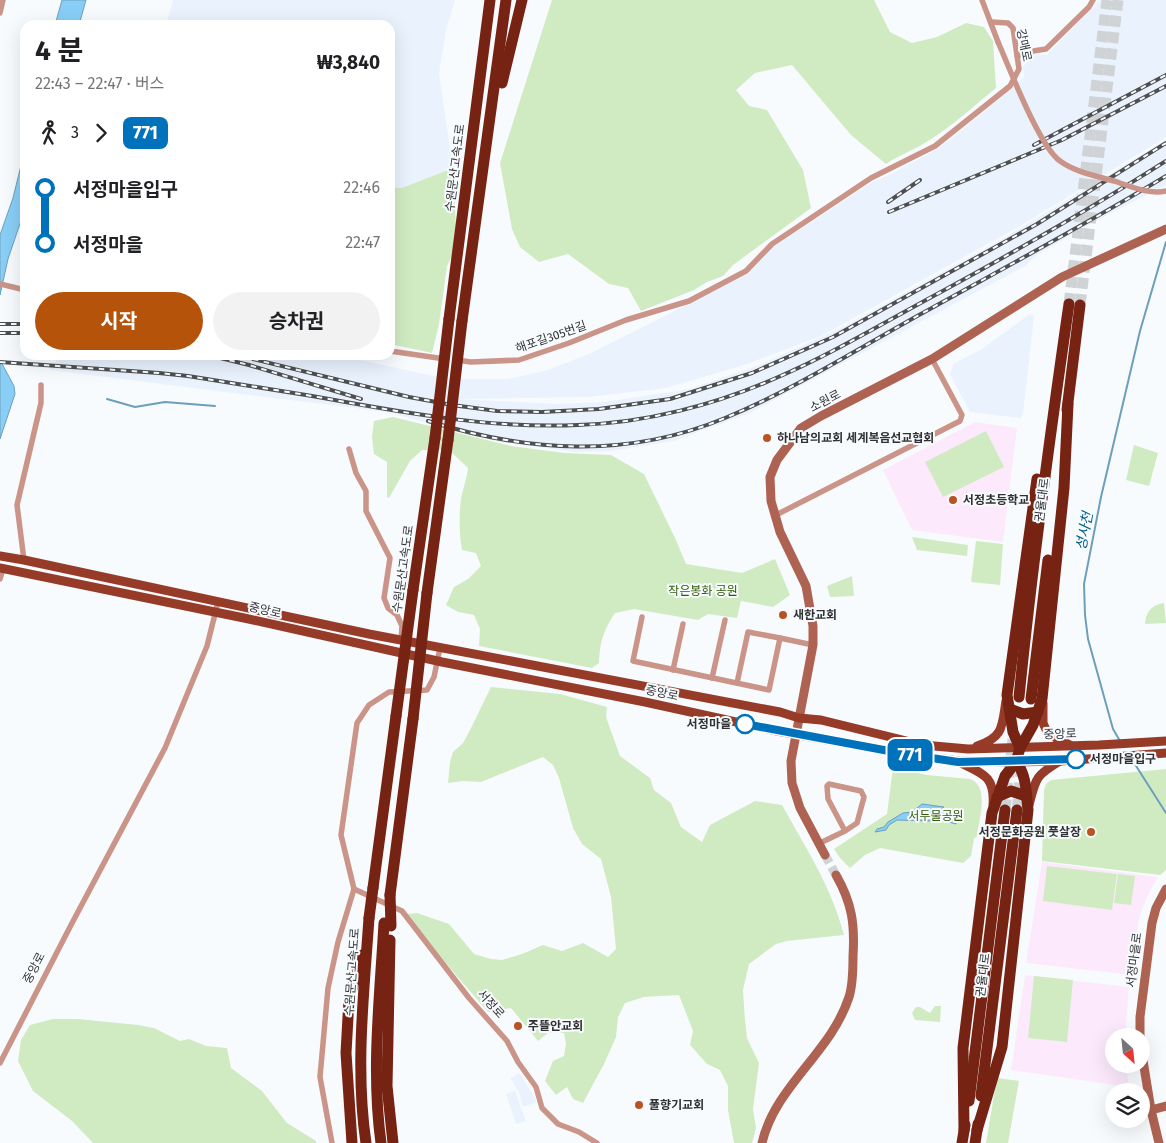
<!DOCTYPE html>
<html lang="ko">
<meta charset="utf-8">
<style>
:root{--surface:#fff;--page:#f2f2f2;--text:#202124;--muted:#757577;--accent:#b45309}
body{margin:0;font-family:"Fira Sans","Noto Sans KR",sans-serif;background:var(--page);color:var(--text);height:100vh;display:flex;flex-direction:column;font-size:19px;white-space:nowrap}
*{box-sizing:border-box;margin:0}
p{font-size:16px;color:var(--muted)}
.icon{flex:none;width:28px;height:28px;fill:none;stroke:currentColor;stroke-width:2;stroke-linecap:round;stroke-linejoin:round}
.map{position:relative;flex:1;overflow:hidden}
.details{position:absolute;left:20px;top:20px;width:375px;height:340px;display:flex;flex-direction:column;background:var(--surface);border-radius:15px;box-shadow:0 5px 20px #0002}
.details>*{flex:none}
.badge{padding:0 10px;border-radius:8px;font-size:18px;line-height:32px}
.needle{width:32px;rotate:153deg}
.fabs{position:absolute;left:1105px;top:1028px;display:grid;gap:10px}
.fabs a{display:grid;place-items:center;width:45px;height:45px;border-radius:50%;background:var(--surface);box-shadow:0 5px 20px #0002;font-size:25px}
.map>.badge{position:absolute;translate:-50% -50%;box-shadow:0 0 0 2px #fff}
.legs{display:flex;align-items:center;gap:8px;height:55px;padding:0 15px;font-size:16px}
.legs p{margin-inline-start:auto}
.summary{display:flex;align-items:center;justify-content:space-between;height:85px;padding:0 15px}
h1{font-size:28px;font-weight:700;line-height:38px}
.primary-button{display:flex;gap:10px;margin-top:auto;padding:10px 15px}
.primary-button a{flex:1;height:58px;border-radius:30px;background:var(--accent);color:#fff;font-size:20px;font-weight:700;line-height:58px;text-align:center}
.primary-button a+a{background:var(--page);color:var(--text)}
ul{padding:0 15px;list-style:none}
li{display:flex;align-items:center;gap:18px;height:55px;font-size:19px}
li i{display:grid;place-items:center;width:8px;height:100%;margin:0 6px;background:currentColor}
li i::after{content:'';width:12px;height:12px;margin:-6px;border:4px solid;border-radius:50%;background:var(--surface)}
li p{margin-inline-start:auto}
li:first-child i{background:linear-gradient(#0000 50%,currentColor 0)}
li:last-child i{background:linear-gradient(currentColor 50%,#0000 0)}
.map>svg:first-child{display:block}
</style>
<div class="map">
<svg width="1166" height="1143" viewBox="0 0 1166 1143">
<rect width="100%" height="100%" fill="#f8fbfe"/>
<!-- built -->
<g fill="#e9f2fd">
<path d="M173 0H455L446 30 439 74 453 168 402 188H390V25H166Z"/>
<path d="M1100 0H1166V137L1018 227 821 336 744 365 666 388 588 397 458 399 556 404 604 402 689 389 757 366 843 327 1004 238 1166 140V185L1092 223 1037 255 1025 266 750 413 673 441 611 451 574 452 500 442 387 412 50 370 60 355H338L447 379H508L548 370 591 353 748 274 773 247 871 183 887 176 938 149 983 113 1024 77 1023 67 1034 54 1047 55Z"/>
<path d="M1030 314 1034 316 1023 413 1020 418 970 412 950 374 953 364 982 349Z"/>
<path d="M520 1073 537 1102 523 1107 519 1092 510 1078Z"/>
<path d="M515 1091 526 1121 516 1124 506 1094Z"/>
</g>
<!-- education -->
<g fill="#fceafc">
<path d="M975 422 1017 428 1003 542 912 530 883 470Z"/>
<path d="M1042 862 1158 877 1147 897 1139 918 1132 975 1026 963Z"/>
<path d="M1025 975 1129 987 1125 1036H1114V1064H1126L1129 1087 1011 1070Z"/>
</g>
<!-- green -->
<g fill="#d0ebc2">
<path d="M552 0H874L890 32 912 43 937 37 966 23 984 27 993 41 996 88C974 106 952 126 928 141 914 150 899 155 886 164L851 135 792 65 755 73 736 90 749 106 767 110 803 170 811 208 733 265 723 276 707 282 694 290 641 311 628 288 609 284 568 254 539 262 520 247 512 229 500 163Z"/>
<path d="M453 168 456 228 453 254 447 266 439 324 432 353 390 344V188H402Z"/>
<path d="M393 417 511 446 565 453 611 455 644 474 676 540 686 564 742 573 775 559 790 595 773 607 741 601 737 618 708 614 698 620 634 609 615 613C603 631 600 642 599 663L592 668 479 646 480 629 474 615 458 612 446 605 454 587 468 579 481 566 476 553 462 550C459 533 459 516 461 499 463 488 467 478 468 468L449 450H422L410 461 389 498 387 497V462L374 454 372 437 374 421Z"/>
<path d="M986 431 1004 467 943 497 925 462Z"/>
<path d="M1134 445 1158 453 1149 486 1126 480Z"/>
<path d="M912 537 968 545 967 556 917 550Z"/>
<path d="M976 541 1003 544 1000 585 971 582Z"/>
<path d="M852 576 854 596 830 597 827 586Z"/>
<path d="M1164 603 1166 623 1145 624C1145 613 1152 604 1164 603Z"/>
<path d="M491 687 560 694 607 707 606 717 620 756 650 778 654 790 671 803 681 827 702 842 710 825 755 801 782 805C806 848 832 888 844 935L787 941 776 944 749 964 743 990 745 1020 747 1038 759 1063 753 1109 756 1128 752 1143H734L728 1110V1086L720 1070 707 1064 690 1045 693 1031 679 995 644 997 625 1003 618 1017 616 1037 604 1064 583 1103 573 1099 567 1087 556 1095 545 1081 553 1061 564 1056 566 1044 564 1033H548L538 1041 511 1008 488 1012 444 961 407 914 417 913 449 924 474 954 491 959 502 960 522 954 543 945 562 951 583 943 608 957 616 949 611 897 601 859 582 844 573 828 559 778 553 765 543 757 481 782 463 781 448 783 450 762 453 752 463 743 471 728Z"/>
<path d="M893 768 927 775 970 779C990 786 979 820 977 836L974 839 971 856 963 863 880 848 865 855 850 868 840 858 834 849 887 814Z"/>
<path d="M1166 769V870L1160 875 1042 861 1044 790 1046 784 1051 780Z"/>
<path d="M1047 866 1117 874 1112 910 1043 901Z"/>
<path d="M1118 874 1135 876 1131 905 1114 903Z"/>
<path d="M1034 976 1073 980 1067 1042 1028 1038Z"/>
<path d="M935 1006H941L940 1022 915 1020 912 1013 916 1007H920L930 1013Z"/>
<path d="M53 1019H78L138 1025 154 1028 180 1041 189 1039 206 1046 227 1048 231 1068 262 1091 287 1123 316 1141V1143H93L72 1121 33 1091 18 1061 21 1040 30 1025Z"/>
<path d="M997 1078 1019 1081 1008 1143H986Z"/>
</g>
<!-- water -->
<g fill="#88cef6" stroke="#6d9fbb">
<path d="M62 0H86L79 25H55Z"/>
<path d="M25 149V209L8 259 0 295V235L13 198Z"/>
<path d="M0 360 14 386 15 394 0 439Z"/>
<path d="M922 804 944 807 942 809 945 815H955L956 824 938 819 931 821 897 820 889 825 886 830 875 832 877 829 884 827 888 822 903 813 912 812Z"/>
</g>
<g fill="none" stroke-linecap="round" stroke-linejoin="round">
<!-- stream -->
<g stroke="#6d9fbb" stroke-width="2">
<path d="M107 399 135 407 165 402 215 406"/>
<path d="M1120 741 1113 729 1088 639 1085 615 1084 584 1101 497 1140 331 1166 242"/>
<path d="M1131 758 1166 813"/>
</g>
<!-- secondary-tunnel -->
<path stroke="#d0d3d5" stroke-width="9" stroke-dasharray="9 4.5" stroke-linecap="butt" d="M825 855 836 875"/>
<!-- highway-tunnel -->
<g stroke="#d0d3d5" stroke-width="11" stroke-dasharray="11 5.5" stroke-linecap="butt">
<path d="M1069 304 1107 0"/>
<path d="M1080 305 1118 0"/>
<path d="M1005 810 1013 739"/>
<path d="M1017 810 1021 772"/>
</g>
<!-- street -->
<g stroke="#ca9488" stroke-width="5.5">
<path d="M982 0 998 42"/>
<path d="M0 13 3 0"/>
<path d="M1017 56 1033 51 1046 49 1089 7 1093 0"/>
<path d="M0 284 25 290"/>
<path d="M390 351 445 359"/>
<path d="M457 360 471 362 519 360 569 343 626 320 689 301 746 271 772 244 871 178 935 146 1010 86 1019 69 1013 28 1008 23 991 22"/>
<path d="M349 449 356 473 366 491V511L390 558 384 598 388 608 397 615 402 626 401 641"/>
<path d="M774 516 960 421 962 415 932 359"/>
<path d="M24 560 17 505 41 403V385"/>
<path d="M0 579 3 569"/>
<path d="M642 617 633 661 769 690 780 638 813 645"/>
<path d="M673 670 683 624"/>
<path d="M712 678 725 620"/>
<path d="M737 683 748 632 780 638"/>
<path d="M818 844 845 831 857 823 864 797 861 791 829 784 827 786 828 799 845 831"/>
<path d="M354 889 402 911 469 998 507 1041 518 1062 536 1087 542 1108 558 1124 579 1132 597 1143"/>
<path d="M0 1063 71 925 165 748 207 646 218 602"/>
<path d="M332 1143 320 1077 328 988 338 942 354 889 341 835 357 723 369 705 389 692 427 690 434 677 440 648"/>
</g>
<!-- secondary -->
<g stroke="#ae6251" stroke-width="9">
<path d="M825 855 800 808 792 783 791 761 813 645V626L806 586 780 532 771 501 770 477 777 460 801 428 821 416 932 359 1062 277 1166 229"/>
<path d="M1140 1036V1017L1152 923 1156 908 1166 889"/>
<path d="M1141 1048 1151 1110 1159 1143"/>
<path d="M1151 1110 1166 1106"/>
<path d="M762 1143C775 1086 831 1053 849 997 853 985 853 969 853 956 855 924 852 903 836 875"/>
</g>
<!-- primary -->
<g stroke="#973b29" stroke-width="9">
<path d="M0 556 24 560 369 634 780 712 799 718 821 720 923 745 968 749 1099 745 1166 741"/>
<path d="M0 568 244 618 442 662 645 702 777 731 905 754 958 761 1016 762 1061 761 1166 753"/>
<path d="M1043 703V723L1048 734 1070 745"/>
<path d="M977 746C1004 738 1002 725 1006 701"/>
<path d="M961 763C983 774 995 776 993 805"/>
<path d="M1029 805C1036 778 1035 776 1060 761"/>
</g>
<!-- highway -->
<g stroke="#772313" stroke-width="11">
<path d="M502 83 522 0"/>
<path d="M449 319 490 0"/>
<path d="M462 321 506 0"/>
<path d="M1067 410 1080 305"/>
<path d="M413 590 435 438"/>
<path d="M427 593 448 440"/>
<path d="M1019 697C1032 566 1050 435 1069 304"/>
<path d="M1031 699 1048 560"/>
<path d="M1010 709 1023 714 1038 712"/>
<path d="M1020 748 1013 732 1007 695 1037 479"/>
<path d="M997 797 1011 791 1026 796"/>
<path d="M373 888 396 716"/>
<path d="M390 895 413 719"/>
<path d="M390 940 387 1086 393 1143"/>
<path d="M981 1096 1017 810"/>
<path d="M969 1101 1005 810"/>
<path d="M964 1130 963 1048 992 813 1005 776 1016 762 1020 748 1033 725 1042 699 1064 488 1068 404"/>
<path d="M977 1130 1002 1047 1028 810C1026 794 1027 775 1016 762"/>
<path d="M352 1143 346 1053 349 999 362 955"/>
<path d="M366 1143C355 1069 364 992 369 918"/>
<path d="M381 1143C371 1070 380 997 384 923"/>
<path d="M962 1143 965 1125"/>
<path d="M975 1143 978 1124"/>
</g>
<defs>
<g id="rail">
<path d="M1034 145 1166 75"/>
<path d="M888 202 920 180"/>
<path d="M889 212 1062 140 1166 86"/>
<path d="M0 324H25"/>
<path d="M0 333H25"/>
<path d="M208 355 249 365 361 399"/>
<path d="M253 359 409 397 452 405 497 411 542 412 599 409 670 399 752 373 833 337 1037 224 1166 143"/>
<path d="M0 362 159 373 188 376C229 383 271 389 312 396 400 412 489 429 578 425 645 423 715 405 776 378 832 354 885 322 939 293 1016 251 1092 208 1166 161"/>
<path d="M428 421C527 452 627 459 725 418 791 391 856 350 919 315 1002 269 1085 225 1166 176"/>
</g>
</defs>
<!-- rail casing -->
<use href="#rail" stroke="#4d4f51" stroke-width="4"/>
<!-- rail -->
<use href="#rail" stroke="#f8fbfe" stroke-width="2" stroke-dasharray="5.5" stroke-linecap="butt"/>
<!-- street-bridge -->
<path stroke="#ca9488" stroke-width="5.5" d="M998 42C1010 69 1039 146 1060 161 1075 172 1096 176 1114 181 1130 186 1149 195 1166 191"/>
<!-- highway-bridge -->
<g stroke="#772313" stroke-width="11">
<path d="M435 438 449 319"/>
<path d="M448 440 462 321"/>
<path d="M396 716 413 590"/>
<path d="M413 719 427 593"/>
<path d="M390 895 391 926"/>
<path d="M369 918 373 888"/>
</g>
</g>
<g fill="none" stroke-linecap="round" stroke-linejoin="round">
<defs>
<path id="line-1" d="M745 724 905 754 958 762 1076 759"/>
</defs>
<!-- line-1 casing -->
<use href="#line-1" stroke="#fff" stroke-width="11"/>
<!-- line-1 -->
<use href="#line-1" stroke="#0072bc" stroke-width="8"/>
</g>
<!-- markers -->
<g fill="#b85322" stroke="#f8fbfe" stroke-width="2">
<circle cx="767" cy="438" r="5"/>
<circle cx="953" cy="500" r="5"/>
<circle cx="783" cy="615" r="5"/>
<circle cx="1091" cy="832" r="5"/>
<circle cx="518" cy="1026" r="5"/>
<circle cx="639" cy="1105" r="5"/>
</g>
<g fill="#fff" stroke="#0072bc" stroke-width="2.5">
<circle cx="745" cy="724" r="9"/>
<circle cx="1076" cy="759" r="9"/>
</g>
<g text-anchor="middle" stroke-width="4" stroke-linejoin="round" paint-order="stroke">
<!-- street labels -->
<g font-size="12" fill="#2f3132" stroke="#f8fbfe">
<text transform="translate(1024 45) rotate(78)" y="4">강매로</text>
<text transform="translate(455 168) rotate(-83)" y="4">수원문산고속도로</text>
<text transform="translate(551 337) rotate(-19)" y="4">해포길305번길</text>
<text transform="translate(825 401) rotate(-28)" y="4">소원로</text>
<text transform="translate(1042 500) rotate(-83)" y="4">권율대로</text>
<text transform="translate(403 569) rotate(-82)" y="4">수원문산고속도로</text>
<text transform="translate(265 610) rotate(13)" y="4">중앙로</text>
<text transform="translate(662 693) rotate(12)" y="4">중앙로</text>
<text transform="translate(1060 734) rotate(-2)" y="4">중앙로</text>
<text transform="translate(1134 960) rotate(-83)" y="4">서정마을로</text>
<text transform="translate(34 968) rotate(-62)" y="4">중앙로</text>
<text transform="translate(352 972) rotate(-86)" y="4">수원문산고속도로</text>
<text transform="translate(983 975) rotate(-83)" y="4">권율대로</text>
<text transform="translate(491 1004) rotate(48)" y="4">서정로</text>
</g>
<!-- poi labels -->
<g font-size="12" font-weight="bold" fill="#2f3132" stroke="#f8fbfe" text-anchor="start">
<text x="777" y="442">하나남의교회 세계복음선교협회</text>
<text x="963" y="504">서정초등학교</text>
<text x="793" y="619">새한교회</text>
<text x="1081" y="836" text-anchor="end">서정문화공원 풋살장</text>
<text x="528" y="1030">주뜰안교회</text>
<text x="649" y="1109">풀향기교회</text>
</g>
<!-- park labels -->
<g font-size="12" fill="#2e5c05" stroke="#f8fbfe">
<text x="703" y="595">작은봉화 공원</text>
<text x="936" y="820">서두물공원</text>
</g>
<!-- stop labels -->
<g font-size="12" font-weight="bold" fill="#2f3132" stroke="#f8fbfe" text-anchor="end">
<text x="731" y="728">서정마을</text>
<text x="1090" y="763" text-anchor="start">서정마을입구</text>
</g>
<!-- water labels -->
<g font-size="14" font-style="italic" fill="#005e84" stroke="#f8fbfe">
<text transform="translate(1084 531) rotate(-79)" y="5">성사천</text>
</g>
</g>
</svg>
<div class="fabs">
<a><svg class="needle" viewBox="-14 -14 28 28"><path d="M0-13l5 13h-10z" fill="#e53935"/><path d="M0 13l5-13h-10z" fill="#757577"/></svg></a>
<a><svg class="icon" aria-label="layers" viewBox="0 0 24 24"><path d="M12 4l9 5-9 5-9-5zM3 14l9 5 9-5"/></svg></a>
</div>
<b class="badge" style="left:910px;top:755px;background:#0072bc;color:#fff">771</b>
<section class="details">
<div class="summary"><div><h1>4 분</h1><p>22:43 – 22:47 · 버스</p></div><b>₩3,840</b></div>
<div class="legs"><svg class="icon" aria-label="walk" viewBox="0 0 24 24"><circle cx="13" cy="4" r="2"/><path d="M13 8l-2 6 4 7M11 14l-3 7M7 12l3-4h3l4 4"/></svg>3<svg class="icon" aria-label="forward" viewBox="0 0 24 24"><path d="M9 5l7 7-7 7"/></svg><b class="badge" style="background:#0072bc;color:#fff">771</b></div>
<ul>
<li><i style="color:#0072bc"></i><b>서정마을입구</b><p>22:46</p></li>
<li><i style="color:#0072bc"></i><b>서정마을</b><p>22:47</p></li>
</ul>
<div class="primary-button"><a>시작</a><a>승차권</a></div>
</section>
</div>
